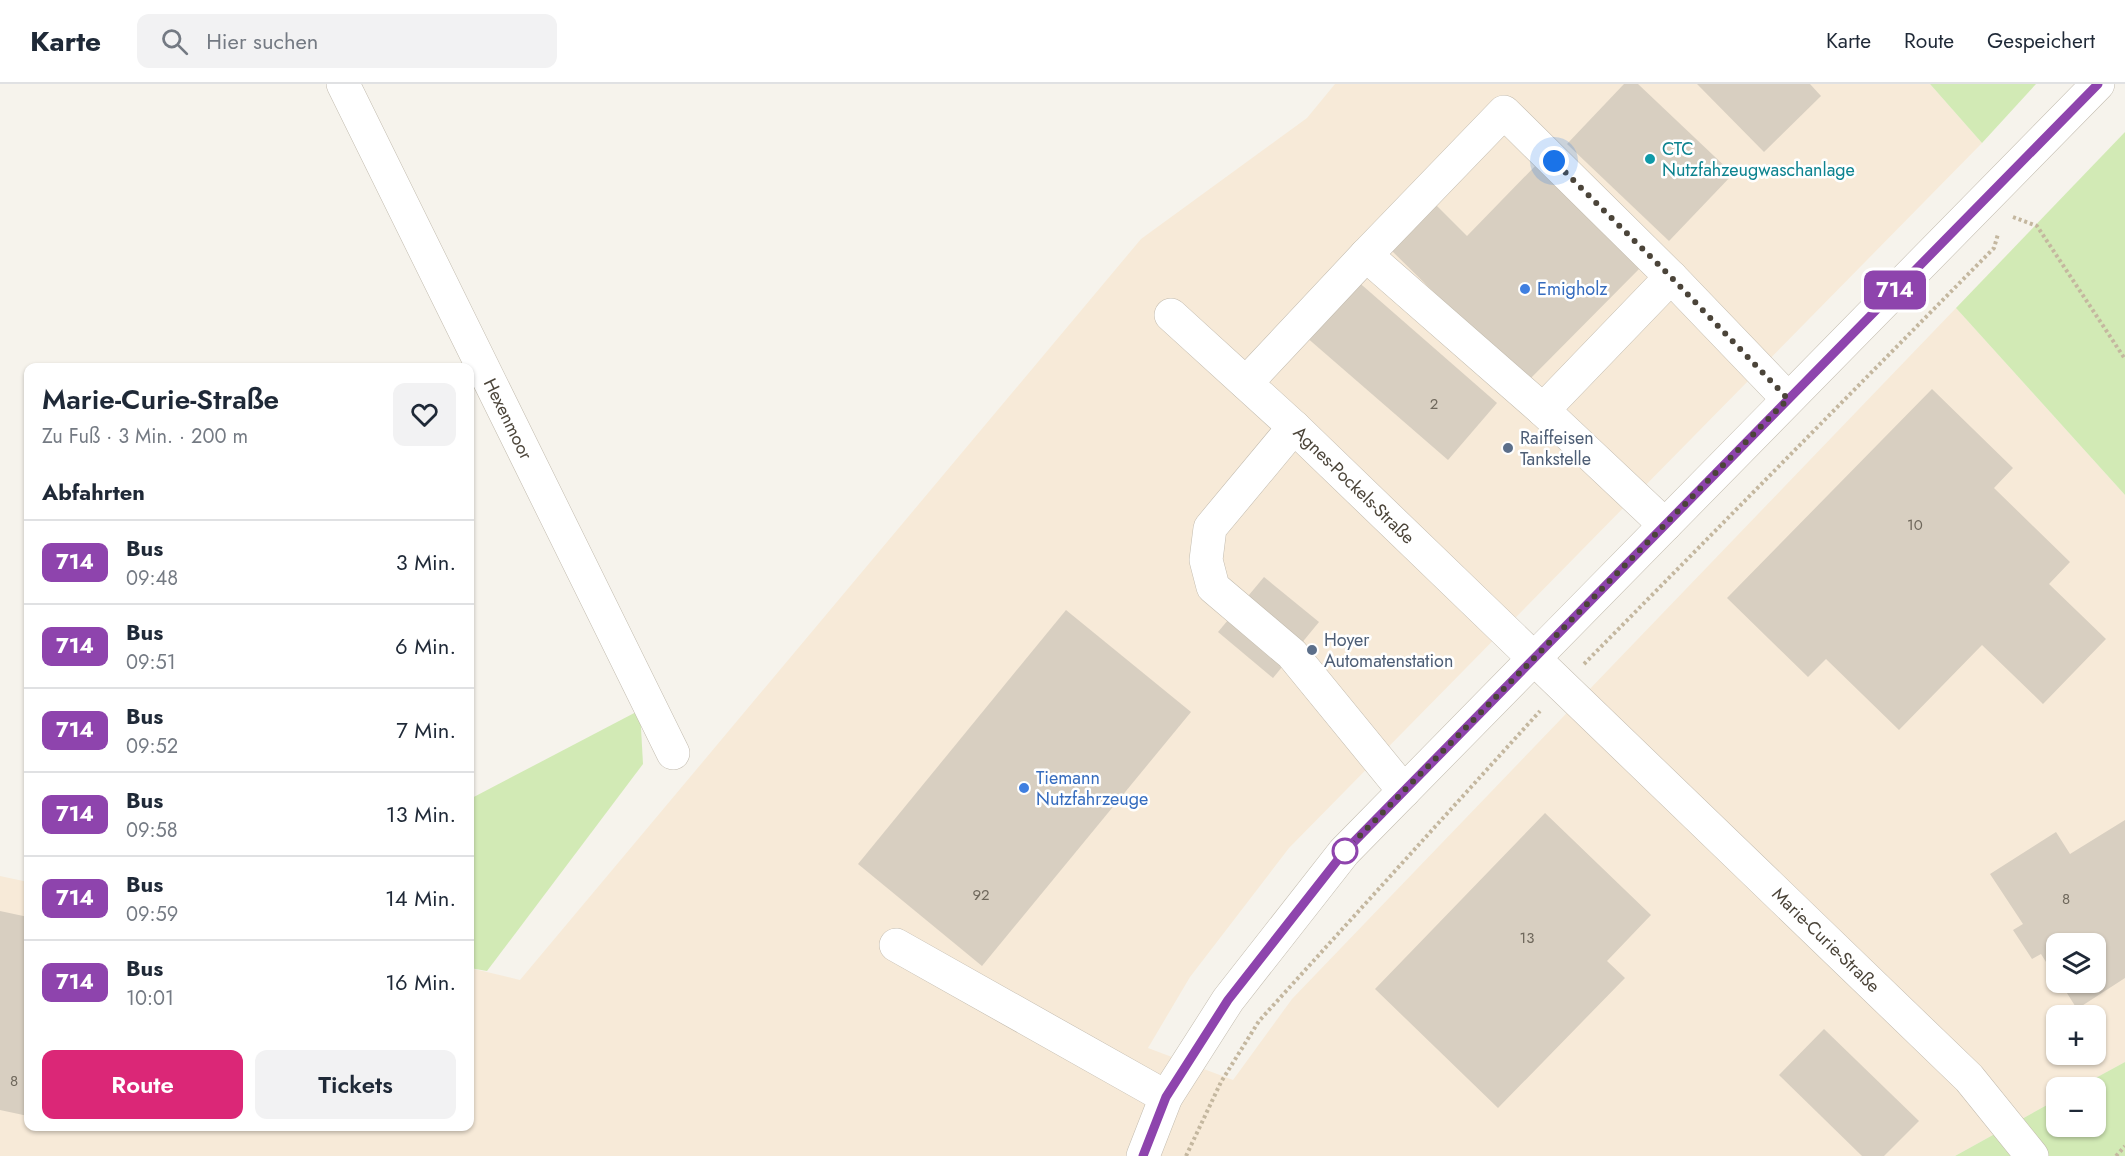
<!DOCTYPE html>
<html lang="de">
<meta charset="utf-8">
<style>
:root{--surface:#fff;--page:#f2f2f3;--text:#1f2937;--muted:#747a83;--line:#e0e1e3;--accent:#db2777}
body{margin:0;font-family:Jost,sans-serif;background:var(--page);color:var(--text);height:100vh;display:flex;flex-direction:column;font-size:22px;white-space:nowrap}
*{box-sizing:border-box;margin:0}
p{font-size:20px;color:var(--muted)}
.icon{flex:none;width:33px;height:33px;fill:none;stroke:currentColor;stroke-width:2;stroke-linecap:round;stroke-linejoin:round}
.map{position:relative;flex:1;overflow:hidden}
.drawer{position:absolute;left:24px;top:279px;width:450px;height:768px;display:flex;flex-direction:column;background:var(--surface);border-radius:12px;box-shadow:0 2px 4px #0004}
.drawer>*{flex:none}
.badge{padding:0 12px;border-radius:9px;font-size:21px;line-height:39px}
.buttons{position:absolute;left:2046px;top:849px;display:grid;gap:12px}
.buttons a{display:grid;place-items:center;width:60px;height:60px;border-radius:12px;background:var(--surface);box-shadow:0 2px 4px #0004;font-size:30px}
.you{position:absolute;width:30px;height:30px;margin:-15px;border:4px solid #fff;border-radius:50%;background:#1a73e8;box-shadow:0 0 0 9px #1a73e833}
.map>.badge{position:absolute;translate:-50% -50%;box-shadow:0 0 0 3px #fff}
h2{padding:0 18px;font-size:22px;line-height:54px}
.round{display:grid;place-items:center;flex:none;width:63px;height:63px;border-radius:12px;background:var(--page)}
.head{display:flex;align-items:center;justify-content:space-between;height:102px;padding:0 18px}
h1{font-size:28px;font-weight:600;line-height:45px}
.primary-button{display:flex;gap:12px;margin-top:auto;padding:12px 18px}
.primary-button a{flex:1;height:69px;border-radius:12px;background:var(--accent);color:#fff;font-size:24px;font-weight:600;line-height:69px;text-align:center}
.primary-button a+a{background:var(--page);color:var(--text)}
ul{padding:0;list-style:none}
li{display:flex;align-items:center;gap:18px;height:84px;padding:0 18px;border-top:2px solid var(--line)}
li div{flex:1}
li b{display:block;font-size:22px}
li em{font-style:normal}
li .badge{min-width:66px;font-weight:700;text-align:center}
header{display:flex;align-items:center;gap:36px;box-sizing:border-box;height:84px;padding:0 30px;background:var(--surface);border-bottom:2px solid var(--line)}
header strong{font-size:28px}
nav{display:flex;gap:33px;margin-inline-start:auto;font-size:21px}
.search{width:420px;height:54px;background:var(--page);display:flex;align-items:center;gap:15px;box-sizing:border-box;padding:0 21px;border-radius:12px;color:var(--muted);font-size:22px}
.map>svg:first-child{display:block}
</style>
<header>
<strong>Karte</strong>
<div class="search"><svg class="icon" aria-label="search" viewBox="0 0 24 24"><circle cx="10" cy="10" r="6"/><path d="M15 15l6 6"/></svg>Hier suchen</div>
<nav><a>Karte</a><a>Route</a><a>Gespeichert</a></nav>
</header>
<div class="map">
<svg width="2125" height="1072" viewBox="0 0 2125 1072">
<rect width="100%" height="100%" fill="#f6f3ec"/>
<!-- commercial -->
<path fill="#f7ead8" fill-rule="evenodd" d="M1335 0H1930L1982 59 1289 764 1190 893 1148 964 1233 996 1292 915 1956 224 2125 411V978L2079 1003 2056 1004V1016L1955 1072H0V792L28 798V1042H470V884L520 896 1141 155 1307 34ZM2056 860H2096V898H2056ZM2056 932H2096V970H2056Z"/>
<!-- green -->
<g fill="#d2eab5">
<path d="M1930 0H2036L1982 59Z"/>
<path d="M2125 48V411L1956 224Z"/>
<path d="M640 626 643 680 487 887 470 884V715Z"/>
<path d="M2125 978V1072H1955L2056 1016V1042H2096V1004L2079 1003Z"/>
</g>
<!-- building -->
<g fill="#d8cfc1">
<path d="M1624 0H1638L1733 90 1669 157 1567 60Z"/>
<path d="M1697 0H1810L1821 12 1764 68Z"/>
<path d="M1539 78 1644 180 1526 299 1391 166 1436 121 1467 152Z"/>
<path d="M1355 195 1497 319 1448 376 1305 252Z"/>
<path d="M1932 305 2013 384 1994 404 2070 478 2049 500 2106 555 2043 620 1982 561 1899 646 1826 575 1808 593 1727 514Z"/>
<path d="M1264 493 1319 538 1273 594 1218 548Z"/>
<path d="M1066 526 1191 628 982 882 858 780Z"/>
<path d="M1545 729 1651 831 1607 877 1625 894 1498 1024 1375 905Z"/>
<path d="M2125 736V894L2077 925 2060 898H2096V860H2056V894L2041 870 2032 875 2013 846 2023 840 1990 790 2056 748 2070 770Z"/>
<path d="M0 827 28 833V1032L0 1026Z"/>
<path d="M1824 945 1919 1037 1884 1072H1862L1779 991Z"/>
</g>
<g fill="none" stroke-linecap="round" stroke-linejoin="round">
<defs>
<g id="minor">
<path d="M343 0 673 669"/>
<path d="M1366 171 1504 28 1671 193 1788 315"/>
<path d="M1171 231 1294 343 1969 994 2032 1072"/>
<path d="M1246 299 1366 171 1543 326 1665 441"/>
<path d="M1543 326 1671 193"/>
<path d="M1294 343 1210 444 1206 476 1213 503 1292 570 1404 707"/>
<path d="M896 861 1166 1013"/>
<path d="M1143 1072 1166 1013 1228 916 1344 768 2098 0"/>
</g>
</defs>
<!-- minor casing -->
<use href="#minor" stroke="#c2bbae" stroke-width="34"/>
<!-- path -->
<g stroke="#c4b79f" stroke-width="4" stroke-dasharray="3 3" stroke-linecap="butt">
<path d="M2013 133 2037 142 2125 275"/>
<path d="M1584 580 1994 164 1998 150"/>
<path d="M1186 1072 1221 998 1259 937 1540 627"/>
<path d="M2116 1072 2125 1062"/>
</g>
<!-- minor -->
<use href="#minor" stroke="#fff" stroke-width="33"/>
</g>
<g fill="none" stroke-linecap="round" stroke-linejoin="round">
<defs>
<path id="line" d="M1143 1072 1166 1013 1228 916 1344 768 2098 0"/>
</defs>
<!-- line casing -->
<use href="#line" stroke="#fff" stroke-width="14"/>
<!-- line -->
<use href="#line" stroke="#8e44ad" stroke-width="9"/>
<!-- walk -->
<path stroke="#4b4439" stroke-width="6" stroke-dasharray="0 10.8" d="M1345 767 1788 315 1671 193 1554 77"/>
</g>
<!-- markers -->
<circle fill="#0f9aa8" stroke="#fff" stroke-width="2" cx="1650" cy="75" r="6"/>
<g fill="#3f7fe0" stroke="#fff" stroke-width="2">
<circle cx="1525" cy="205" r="6"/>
<circle cx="1024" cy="704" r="6"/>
</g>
<g fill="#5c6f8a" stroke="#fff" stroke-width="2">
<circle cx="1508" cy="364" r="6"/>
<circle cx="1312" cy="566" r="6"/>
</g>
<circle fill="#fff" stroke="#8e44ad" stroke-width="3" cx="1345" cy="767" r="12"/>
<g text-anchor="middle" stroke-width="5" stroke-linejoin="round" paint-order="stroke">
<!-- number labels -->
<g font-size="15" fill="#6e675b">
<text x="1434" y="325">2</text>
<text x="1915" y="446">10</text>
<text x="981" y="816">92</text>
<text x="2066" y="820">8</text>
<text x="1527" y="859">13</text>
<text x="14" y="1002">8</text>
</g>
<!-- culture labels -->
<g font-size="18" fill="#0d838f" stroke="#fff" text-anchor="start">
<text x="1662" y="71">CTC<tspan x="1662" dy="21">Nutzfahzeugwaschanlage</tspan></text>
</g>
<!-- shop labels -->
<g font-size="18" fill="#366cbe" stroke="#fff" text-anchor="start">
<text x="1537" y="211">Emigholz</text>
<text x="1036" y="700">Tiemann<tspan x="1036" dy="21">Nutzfahrzeuge</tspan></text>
</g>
<!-- street labels -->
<g font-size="18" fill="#4b4439" stroke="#fff">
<text transform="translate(508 335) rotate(64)" y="6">Hexenmoor</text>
<text transform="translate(1354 401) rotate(44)" y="6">Agnes-Pockels-Straße</text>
<text transform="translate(1826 856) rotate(44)" y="6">Marie-Curie-Straße</text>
</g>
<!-- service labels -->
<g font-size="18" fill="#4e5e75" stroke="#fff" text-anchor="start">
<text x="1520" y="360">Raiffeisen<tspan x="1520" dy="21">Tankstelle</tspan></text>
<text x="1324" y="562">Hoyer<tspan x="1324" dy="21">Automatenstation</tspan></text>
</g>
</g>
</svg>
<div class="buttons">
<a><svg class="icon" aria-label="layers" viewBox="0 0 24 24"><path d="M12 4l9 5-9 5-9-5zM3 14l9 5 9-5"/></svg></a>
<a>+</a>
<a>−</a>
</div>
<div class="you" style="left:1554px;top:77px"></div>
<b class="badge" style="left:1895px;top:206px;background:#8e44ad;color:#fff">714</b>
<section class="drawer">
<div class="head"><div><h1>Marie-Curie-Straße</h1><p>Zu Fuß · 3 Min. · 200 m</p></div><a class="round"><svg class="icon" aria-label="heart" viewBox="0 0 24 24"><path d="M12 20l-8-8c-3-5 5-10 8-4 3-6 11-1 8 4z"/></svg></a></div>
<h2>Abfahrten</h2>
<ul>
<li><span class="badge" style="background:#8e44ad;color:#fff">714</span><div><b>Bus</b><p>09:48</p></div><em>3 Min.</em></li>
<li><span class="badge" style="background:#8e44ad;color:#fff">714</span><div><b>Bus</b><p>09:51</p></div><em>6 Min.</em></li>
<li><span class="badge" style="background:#8e44ad;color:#fff">714</span><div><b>Bus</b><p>09:52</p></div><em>7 Min.</em></li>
<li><span class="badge" style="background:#8e44ad;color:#fff">714</span><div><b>Bus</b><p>09:58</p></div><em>13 Min.</em></li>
<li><span class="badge" style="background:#8e44ad;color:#fff">714</span><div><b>Bus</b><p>09:59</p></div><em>14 Min.</em></li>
<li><span class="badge" style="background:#8e44ad;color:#fff">714</span><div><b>Bus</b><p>10:01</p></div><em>16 Min.</em></li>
</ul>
<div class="primary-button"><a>Route</a><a>Tickets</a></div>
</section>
</div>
